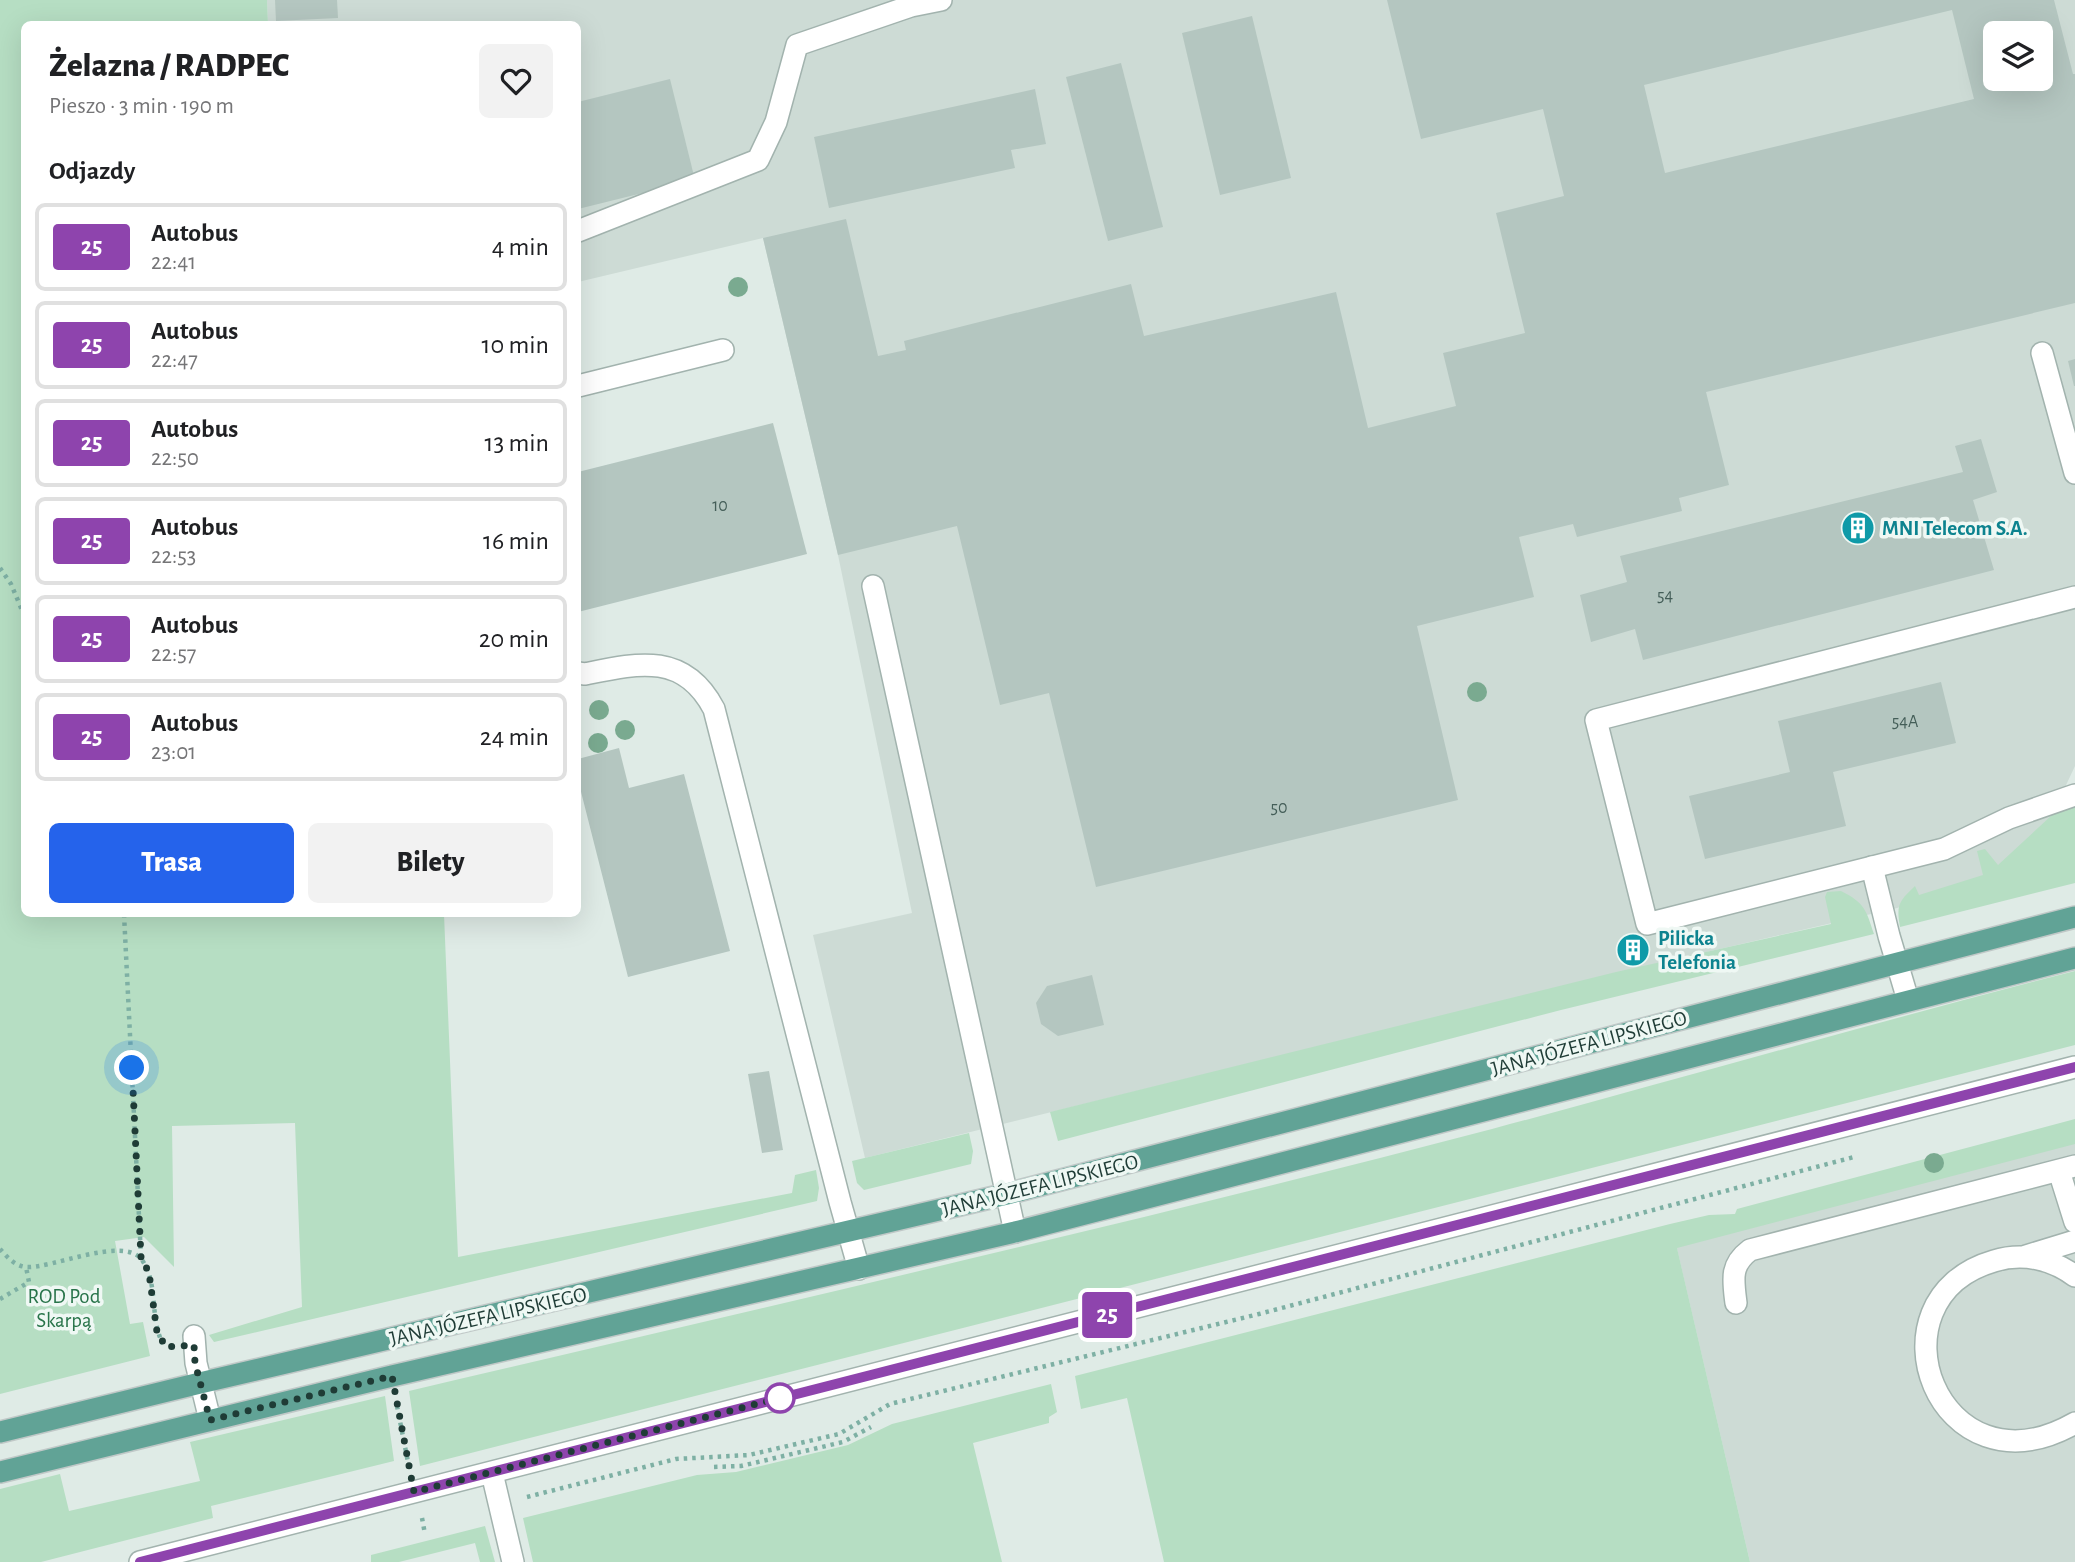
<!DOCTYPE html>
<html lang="pl">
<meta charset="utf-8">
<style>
:root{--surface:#fff;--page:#f2f2f2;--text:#202124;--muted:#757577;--line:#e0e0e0;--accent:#2563eb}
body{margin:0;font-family:"Alegreya Sans",sans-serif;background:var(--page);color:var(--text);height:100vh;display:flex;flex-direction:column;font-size:26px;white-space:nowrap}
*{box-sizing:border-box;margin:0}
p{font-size:23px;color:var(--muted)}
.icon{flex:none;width:38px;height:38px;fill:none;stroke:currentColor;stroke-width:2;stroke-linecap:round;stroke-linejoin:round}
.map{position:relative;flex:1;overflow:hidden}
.panel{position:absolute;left:21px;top:21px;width:560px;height:896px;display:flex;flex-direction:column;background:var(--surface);border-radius:10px;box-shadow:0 7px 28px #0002}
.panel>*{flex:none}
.badge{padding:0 14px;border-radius:5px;font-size:24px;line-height:46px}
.tools{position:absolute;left:1983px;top:21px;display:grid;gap:14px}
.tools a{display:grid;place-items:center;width:70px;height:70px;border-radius:10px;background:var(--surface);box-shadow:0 7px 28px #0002;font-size:35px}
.you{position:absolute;width:35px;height:35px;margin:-18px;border:5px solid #fff;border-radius:50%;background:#1a73e8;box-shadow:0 0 0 10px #1a73e833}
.map>.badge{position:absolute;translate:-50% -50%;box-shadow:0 0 0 4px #fff}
h2{padding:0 28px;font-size:26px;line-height:63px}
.round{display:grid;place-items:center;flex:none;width:74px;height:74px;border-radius:10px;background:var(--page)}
.headline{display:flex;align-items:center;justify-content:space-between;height:119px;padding:0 28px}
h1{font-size:33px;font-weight:800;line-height:52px}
.cta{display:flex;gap:14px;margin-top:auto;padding:14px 28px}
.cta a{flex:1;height:80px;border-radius:10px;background:var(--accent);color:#fff;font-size:28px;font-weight:800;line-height:80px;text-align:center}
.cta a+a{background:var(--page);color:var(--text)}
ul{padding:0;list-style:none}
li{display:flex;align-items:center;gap:21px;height:88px;margin:0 14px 10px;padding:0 14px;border:4px solid var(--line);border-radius:10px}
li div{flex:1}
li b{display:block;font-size:26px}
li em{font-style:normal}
li .badge{min-width:77px;font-weight:700;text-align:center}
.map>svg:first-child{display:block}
</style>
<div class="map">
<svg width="2075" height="1562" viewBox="0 0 2075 1562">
<rect width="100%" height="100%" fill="#dfebe6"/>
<!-- built -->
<g fill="#cddbd5" fill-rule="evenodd">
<path d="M267 0H2075V766L2052 815 2021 869 1897 908 1616 973 865 1158 813 935 912 913 838 555 763 238 578 282V24H268ZM1995 33H2040V79H1995Z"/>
<path d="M2075 1138V1562H1750L1675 1240Z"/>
</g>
<!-- green -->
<g fill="#b6dec3">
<path d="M0 0H267L268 24H24V914H444L458 1257 792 1193 795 1175 816 1170 819 1188 817 1201 214 1342 209 1335 302 1307 295 1123 172 1126 174 1267 144 1237 115 1241 130 1324 143 1322 150 1356 0 1394Z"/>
<path d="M2075 807V883L1900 927C1896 905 1899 901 1915 886L1919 895 1983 875 1977 851 1985 849 1998 865 2052 815Z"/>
<path d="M1841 891C1865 903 1866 910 1874 934L1561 1010 1058 1141 1050 1112 1616 972 1831 924 1825 897 1827 892Z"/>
<path d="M2075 971V1045L420 1466 409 1391C771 1306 1132 1223 1492 1129 1686 1077 1880 1021 2075 971Z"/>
<path d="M2075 1119V1144L1677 1248 1750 1562H1164L1127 1398 1081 1409 1075 1376 1670 1224 1709 1215 1735 1214 1737 1209Z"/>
<path d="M969 1133 973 1151 971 1164 864 1190 857 1183 852 1161Z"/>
<path d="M1051 1384 1057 1412 1049 1417V1423L973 1443 1002 1562H533L523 1518 697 1475 736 1472 848 1445 892 1424Z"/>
<path d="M385 1396 394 1461 211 1506 213 1518 41 1562H0V1489L60 1474 69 1511 200 1481 190 1442Z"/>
<path d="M485 1526 495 1562H480L475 1543 399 1562H371V1555Z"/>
</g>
<!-- building -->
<g fill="#b4c6c0" fill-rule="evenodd">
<path d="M275 0H337L338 18 276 21Z"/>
<path d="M1387 0H2054L2073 74H2075V303L1706 392 1729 485 1679 498 1682 511 1577 537 1573 524 1519 537 1534 597 1417 626 1458 800 1096 887 1049 693 1000 705 957 526 838 555 763 238 846 219 878 356 906 350 904 341 1131 284 1144 336 1336 292 1368 428 1456 406 1443 353 1525 333 1496 213 1564 196 1543 109 1421 139ZM1952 10 1974 99 1665 173 1644 85ZM1995 33H2040V79H1995Z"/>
<path d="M1252 16 1291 178 1220 195 1182 33Z"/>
<path d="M1121 63 1163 227 1108 241 1066 77Z"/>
<path d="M670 79 695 180 578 209V102Z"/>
<path d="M1035 89 1046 144 1011 150 1015 168 829 208 814 137Z"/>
<path d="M2075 359V386H2074L2068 361Z"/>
<path d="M773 423 807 554 578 612V472Z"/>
<path d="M1981 439 1997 492 1973 500 1994 570 1643 660 1635 629 1591 642 1580 595 1627 582 1620 556 1963 472 1955 446Z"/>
<path d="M1941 682 1956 743 1833 772 1846 826 1705 859 1689 796 1790 772 1778 721Z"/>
<path d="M619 748 629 788 684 774 730 951 628 977 578 780V759Z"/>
<path d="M1638 936 1641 960 1628 962 1625 939Z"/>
<path d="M1092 975 1104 1025 1058 1036 1041 1024 1036 1003 1047 986Z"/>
<path d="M769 1071 783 1150 762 1153 748 1074Z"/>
</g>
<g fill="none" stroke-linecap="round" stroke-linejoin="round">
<defs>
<g id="service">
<path d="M578 231 758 160 776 122 797 45 911 6 941 0"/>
<path d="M2042 353 2075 473"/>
<path d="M578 386 723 350"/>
<path d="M873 586 1015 1232"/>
<path d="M2075 597 1596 720 1647 924 1944 849 2009 818 2075 795"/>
<path d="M578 673 585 674C638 663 684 652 714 709L840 1202 859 1269"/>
<path d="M1872 867 1889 936 1908 1000"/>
<path d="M2059 1171 2075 1222"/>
<path d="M2026 1256 2075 1241"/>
<path d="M2075 1276C2052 1259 2023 1252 1994 1261 1863 1299 1938 1501 2075 1423"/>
<path d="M1736 1303C1733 1279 1730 1265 1750 1250L2075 1166"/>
<path d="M194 1336 196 1363 210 1420"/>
</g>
<g id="minor">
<path d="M492 1473 513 1562"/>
<path d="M140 1562 2075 1067"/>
</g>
<g id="primary">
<path d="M0 1432 200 1383 1007 1194 2075 917"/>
<path d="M0 1472 392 1376 1015 1232 2075 958"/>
</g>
</defs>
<!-- service casing -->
<use href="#service" stroke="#a2b3ae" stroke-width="24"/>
<!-- minor casing -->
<use href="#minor" stroke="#a2b3ae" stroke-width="24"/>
<!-- primary casing -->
<use href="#primary" stroke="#c0c8c7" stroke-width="24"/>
<!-- path -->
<g stroke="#7eb0a4" stroke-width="4.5" stroke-dasharray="3.5 5" stroke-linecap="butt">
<path d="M0 568 11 584 24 615"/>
<path d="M124 914 141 1257"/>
<path d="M0 1249C7 1257 15 1266 26 1267 51 1269 124 1235 142 1260 159 1284 149 1318 163 1344"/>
<path d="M0 1299 29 1282 26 1267"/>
<path d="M397 1406 408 1462"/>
<path d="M714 1467 741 1466 843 1442 871 1427"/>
<path d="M527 1497 676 1459 749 1455 839 1434 890 1404 1259 1314 1854 1157"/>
<path d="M422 1518 425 1534"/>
</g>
<!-- service -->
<use href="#service" stroke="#fff" stroke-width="21"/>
<!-- minor -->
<use href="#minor" stroke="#fff" stroke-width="21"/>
<!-- primary -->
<use href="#primary" stroke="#61a396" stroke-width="21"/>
</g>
<!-- trees -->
<g fill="#7aaa90">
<circle cx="738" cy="287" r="10"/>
<circle cx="1477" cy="692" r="10"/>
<circle cx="599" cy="710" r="10"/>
<circle cx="625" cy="730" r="10"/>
<circle cx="598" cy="743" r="10"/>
<circle cx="1934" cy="1163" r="10"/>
</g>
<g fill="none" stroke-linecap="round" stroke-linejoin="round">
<defs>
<path id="line" d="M140 1562 2075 1067"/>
</defs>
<!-- line casing -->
<use href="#line" stroke="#fff" stroke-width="16"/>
<!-- line -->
<use href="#line" stroke="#8e44ad" stroke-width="10"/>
<!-- walk -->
<path stroke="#1f3c36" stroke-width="7" stroke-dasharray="0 12.6" d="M132 1068 141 1257 149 1273 157 1332 166 1347 194 1345 195 1363 210 1420 392 1376 414 1492 780 1398"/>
</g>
<!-- icons -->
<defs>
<symbol id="building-disc" viewBox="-11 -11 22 22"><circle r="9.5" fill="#0f9aa8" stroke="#eff8f4"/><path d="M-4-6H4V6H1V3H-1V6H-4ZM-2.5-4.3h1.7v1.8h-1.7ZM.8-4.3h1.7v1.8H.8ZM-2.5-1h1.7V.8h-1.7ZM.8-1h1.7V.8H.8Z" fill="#fff"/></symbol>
</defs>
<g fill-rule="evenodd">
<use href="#building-disc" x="1839" y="509" width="38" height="38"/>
<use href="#building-disc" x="1614" y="931" width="38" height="38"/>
</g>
<!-- markers -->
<circle fill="#fff" stroke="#8e44ad" stroke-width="3.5" cx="780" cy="1398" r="14"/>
<g text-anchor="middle" stroke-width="7" stroke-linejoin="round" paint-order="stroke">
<!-- number labels -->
<g font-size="18" fill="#445e58">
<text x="720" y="511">10</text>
<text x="1665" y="601">54</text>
<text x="1905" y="727">54A</text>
<text x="1279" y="813">50</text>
</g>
<!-- culture labels -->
<g font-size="21" font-weight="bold" fill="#0d838f" stroke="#eff8f4" text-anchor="start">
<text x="1882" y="535">MNI Telecom S.A.</text>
<text x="1658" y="945">Pilicka<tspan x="1658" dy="24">Telefonia</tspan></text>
</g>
<!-- street labels -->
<g font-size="21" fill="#1f3c36" stroke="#eff8f4">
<text transform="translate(1589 1043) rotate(-15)" y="7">JANA JÓZEFA LIPSKIEGO</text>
<text transform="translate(1040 1185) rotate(-14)" y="7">JANA JÓZEFA LIPSKIEGO</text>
<text transform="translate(488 1316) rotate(-13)" y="7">JANA JÓZEFA LIPSKIEGO</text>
</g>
<!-- park labels -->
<g font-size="21" fill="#28744a" stroke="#eff8f4">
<text x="64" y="1303">ROD Pod<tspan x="64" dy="24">Skarpą</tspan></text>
</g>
</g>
</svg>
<div class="tools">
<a><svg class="icon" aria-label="layers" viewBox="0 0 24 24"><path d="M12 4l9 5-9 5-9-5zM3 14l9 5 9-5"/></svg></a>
</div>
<div class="you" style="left:132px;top:1068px"></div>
<b class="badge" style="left:1107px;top:1315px;background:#8e44ad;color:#fff">25</b>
<section class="panel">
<div class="headline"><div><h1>Żelazna / RADPEC</h1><p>Pieszo · 3 min · 190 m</p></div><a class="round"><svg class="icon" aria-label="heart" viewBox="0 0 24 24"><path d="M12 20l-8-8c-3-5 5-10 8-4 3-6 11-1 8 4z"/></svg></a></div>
<h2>Odjazdy</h2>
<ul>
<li><span class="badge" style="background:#8e44ad;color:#fff">25</span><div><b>Autobus</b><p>22:41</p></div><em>4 min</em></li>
<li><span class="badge" style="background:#8e44ad;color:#fff">25</span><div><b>Autobus</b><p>22:47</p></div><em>10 min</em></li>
<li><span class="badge" style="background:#8e44ad;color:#fff">25</span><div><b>Autobus</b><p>22:50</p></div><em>13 min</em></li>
<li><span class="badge" style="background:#8e44ad;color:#fff">25</span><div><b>Autobus</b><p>22:53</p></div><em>16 min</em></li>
<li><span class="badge" style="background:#8e44ad;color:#fff">25</span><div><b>Autobus</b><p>22:57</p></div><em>20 min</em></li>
<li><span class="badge" style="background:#8e44ad;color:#fff">25</span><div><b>Autobus</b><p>23:01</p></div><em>24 min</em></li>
</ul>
<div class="cta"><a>Trasa</a><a>Bilety</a></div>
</section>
</div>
